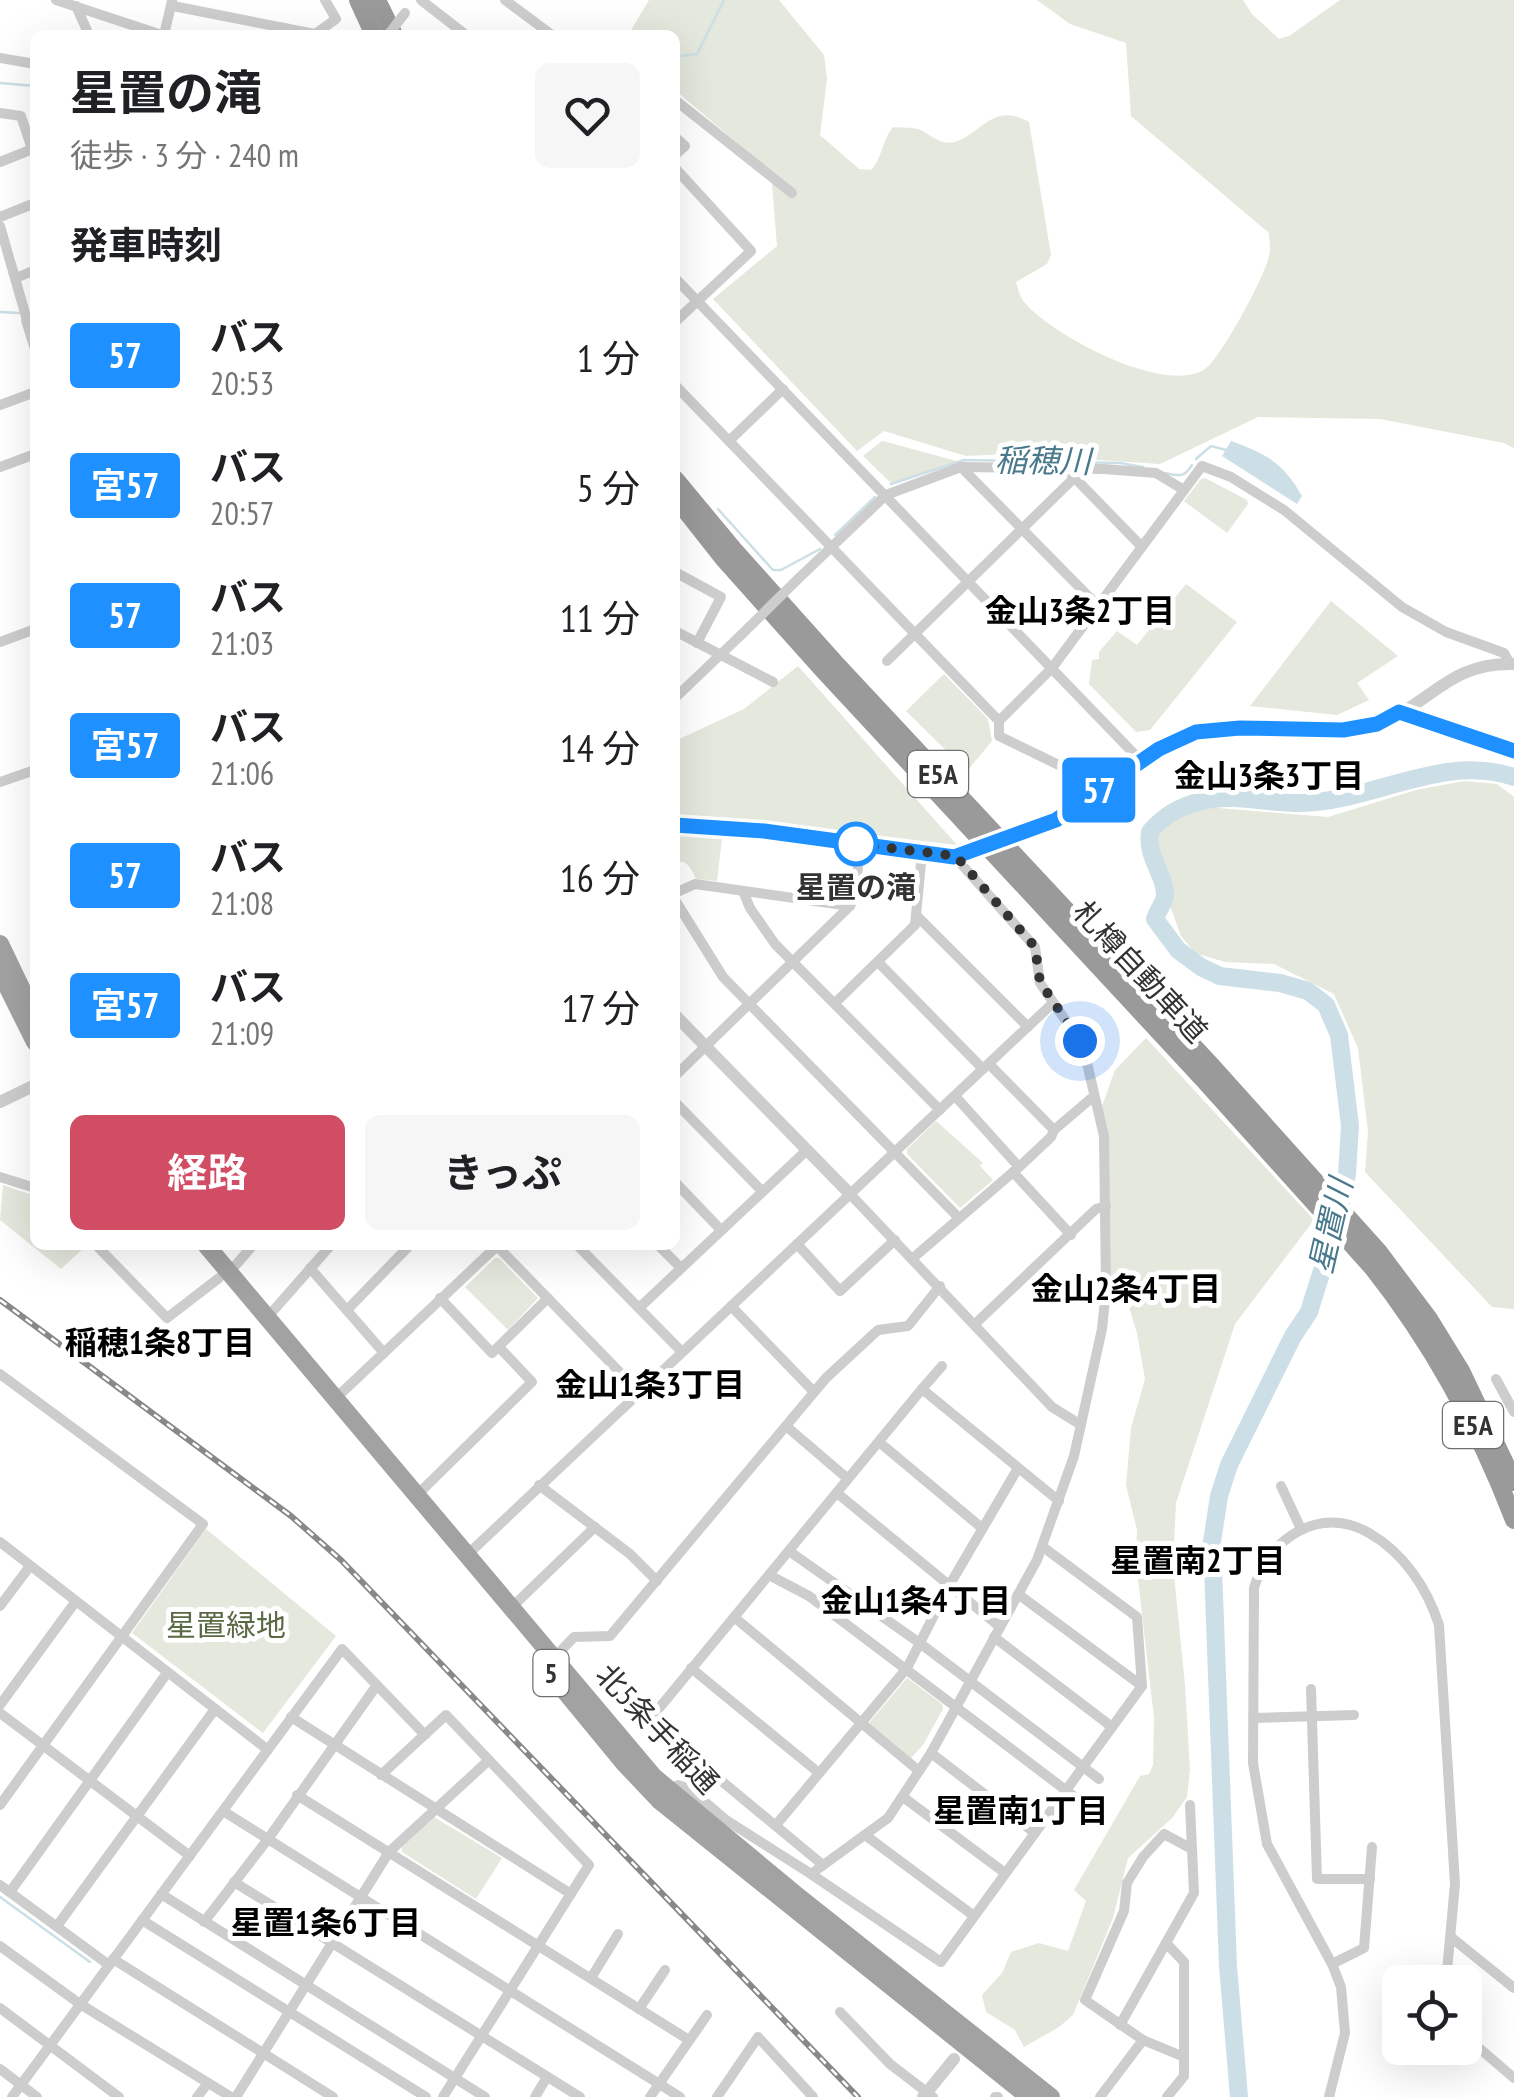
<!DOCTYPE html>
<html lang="ja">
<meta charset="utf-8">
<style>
:root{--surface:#fff;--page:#f6f6f6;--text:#202124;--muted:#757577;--accent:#d14d64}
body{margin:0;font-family:"PT Sans Narrow","Noto Sans JP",sans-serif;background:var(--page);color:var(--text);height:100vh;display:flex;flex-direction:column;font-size:38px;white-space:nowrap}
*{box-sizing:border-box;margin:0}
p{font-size:32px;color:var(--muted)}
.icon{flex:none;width:55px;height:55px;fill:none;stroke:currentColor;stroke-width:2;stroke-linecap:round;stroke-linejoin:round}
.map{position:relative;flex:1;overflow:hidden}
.drawer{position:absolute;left:30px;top:30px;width:650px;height:1220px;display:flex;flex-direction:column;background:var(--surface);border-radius:15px;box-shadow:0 10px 40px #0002}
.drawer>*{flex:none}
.badge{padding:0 20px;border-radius:8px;font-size:35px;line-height:65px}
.buttons{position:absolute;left:1382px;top:1965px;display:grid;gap:20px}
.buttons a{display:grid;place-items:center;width:100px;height:100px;border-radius:15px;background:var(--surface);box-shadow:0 10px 40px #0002;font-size:50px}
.you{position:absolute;width:50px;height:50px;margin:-25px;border:8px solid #fff;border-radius:50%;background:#1a73e8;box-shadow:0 0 0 15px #1a73e833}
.map>.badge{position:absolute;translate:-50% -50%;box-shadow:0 0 0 5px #fff}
h2{padding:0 40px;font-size:38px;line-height:90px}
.round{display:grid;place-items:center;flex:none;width:105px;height:105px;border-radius:15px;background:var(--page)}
.summary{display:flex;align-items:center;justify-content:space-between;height:170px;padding:0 40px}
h1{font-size:48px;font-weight:700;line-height:75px}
.button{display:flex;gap:20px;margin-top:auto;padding:20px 40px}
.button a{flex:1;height:115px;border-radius:15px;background:var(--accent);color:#fff;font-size:40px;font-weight:700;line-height:115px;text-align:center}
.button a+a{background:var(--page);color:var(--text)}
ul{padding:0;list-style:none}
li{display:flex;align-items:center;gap:30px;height:130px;padding:0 40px}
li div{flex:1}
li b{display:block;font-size:38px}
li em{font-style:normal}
li .badge{min-width:110px;font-weight:700;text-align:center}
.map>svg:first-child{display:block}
</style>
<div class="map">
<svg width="1514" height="2097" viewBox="0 0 1514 2097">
<rect width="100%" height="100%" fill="#fff"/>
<!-- green -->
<g fill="#e4e8dd">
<path d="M649 0H779L824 55 827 79 820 135 859 169 871 170C883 157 882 140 893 127 900 128 911 127 918 129 930 133 939 146 955 142 980 135 993 101 1029 122L1051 255 1047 264 1016 282C1018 289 1020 298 1025 303 1052 335 1165 396 1205 369 1221 358 1265 276 1269 256 1271 249 1269 239 1269 233L1131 116 1126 43 1070 24 1037 0H1243L1252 14 1279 39 1289 36 1340 0H1514V448L1504 443 1380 419 1258 417 1160 464 1004 454 966 456 884 431 857 451 713 299 777 246 771 172 675 90V35H628Z"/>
<path d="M882 441H883L960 462 891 483 863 456Z"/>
<path d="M1205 478 1247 500 1248 504 1227 533 1184 501 1201 479Z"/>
<path d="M1186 584 1237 622 1150 730 1136 732 1089 684 1092 660 1099 659V652L1117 631 1137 645Z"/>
<path d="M1331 601 1398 656 1357 683 1369 700 1337 715 1250 706Z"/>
<path d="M798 666 957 845 769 823 675 816V741L744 709Z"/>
<path d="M944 674 988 719 992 741 967 771 906 711Z"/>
<path d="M1464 781 1497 784 1514 797V1309L1492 1307 1365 1172 1368 1132 1358 1048 1334 994 1274 964 1225 962 1195 953 1181 936 1170 906 1171 884 1159 862 1158 836 1180 815 1206 807 1328 817 1416 790Z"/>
<path d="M675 835 722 839 717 881 696 879C692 870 687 858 675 863Z"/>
<path d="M1146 1038 1314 1220 1235 1324 1176 1503 1173 1565 1185 1685 1190 1770 1187 1797 1172 1818 1128 1858 1113 1918 1073 2015 1059 2027 1024 2047 1015 2030 986 2012 982 1995 1002 1973 1011 1952 1039 1943 1068 1951 1086 1901 1074 1890 1140 1776 1149 1774 1153 1765 1154 1718 1136 1562 1137 1530 1126 1485 1131 1428 1145 1379 1137 1333 1125 1294 1109 1284 1100 1112 1115 1070Z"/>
<path d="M936 1121 983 1163 980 1166 993 1180 960 1208 907 1154V1149Z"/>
<path d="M3 1185 35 1196V1245H87L61 1269 0 1220Z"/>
<path d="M495 1258H499L538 1298 508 1330 465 1287Z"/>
<path d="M206 1529 336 1636 263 1733 132 1633Z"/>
<path d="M907 1678 942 1704 943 1709 923 1745 911 1758 869 1723Z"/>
<path d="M434 1817 502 1858 476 1899 402 1852V1847Z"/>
</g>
<!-- water -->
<path fill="#cddfe6" d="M1231 441C1267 454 1283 463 1302 496L1297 504 1222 456Z"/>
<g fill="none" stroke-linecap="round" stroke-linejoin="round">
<!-- stream -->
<g stroke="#cddfe6" stroke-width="2.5">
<path d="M675 57 697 54 724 0"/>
<path d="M0 83 35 86"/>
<path d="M0 312 19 313"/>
<path d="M1196 459 1211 446 1226 450"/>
<path d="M1165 473C1179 476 1184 478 1192 465"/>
<path d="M891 484 964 460 1120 463 1143 467"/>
<path d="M718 509 773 570H781L820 549"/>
<path d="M835 535 875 497"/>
<path d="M0 1897 90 1962"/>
</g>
<!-- river -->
<path stroke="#cddfe6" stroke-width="18" d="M1239 2097 1228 1966 1212 1542 1219 1496 1229 1465 1293 1336 1309 1312 1337 1222 1347 1174 1350 1126 1339 1035 1326 1005 1308 991 1280 983 1220 976 1201 967 1178 950 1155 919C1157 911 1164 904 1165 896 1166 874 1146 859 1150 832 1164 815 1180 806 1202 801 1235 793 1269 804 1302 803 1374 801 1443 753 1514 777"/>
<!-- minor -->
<g stroke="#cdcdcd" stroke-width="10">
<path d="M56 0 162 35"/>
<path d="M421 0 466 35"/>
<path d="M505 0 552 35"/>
<path d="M76 6 89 35"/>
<path d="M173 6 315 34 336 19 325 0"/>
<path d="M164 35 172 1"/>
<path d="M0 58 35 64"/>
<path d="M675 100 792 193"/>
<path d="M0 113 21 116 32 149"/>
<path d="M675 137 685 146 675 155"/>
<path d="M0 162 35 148"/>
<path d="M675 168 751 251 675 322"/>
<path d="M0 217 35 203"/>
<path d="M0 226 27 320"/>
<path d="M16 278 35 270"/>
<path d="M675 278 1141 761"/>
<path d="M675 385 999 721V736L1104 787"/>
<path d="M0 405 35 392"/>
<path d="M729 441 783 389"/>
<path d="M0 467 35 454"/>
<path d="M961 467 1098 606"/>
<path d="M1071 474 1142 547"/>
<path d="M675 572 721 597 697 643"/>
<path d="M799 578 886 495 961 467 1104 469 1156 473 1184 490"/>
<path d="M675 631 773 682"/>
<path d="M0 642 35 629"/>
<path d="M887 661 1073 479"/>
<path d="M675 698 740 636"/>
<path d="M999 721 1052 668 1202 466 1231 477 1284 510 1402 607 1446 632 1504 653 1510 664"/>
<path d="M0 782 35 770"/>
<path d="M743 891 750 908 775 944 940 1110"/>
<path d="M675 893 695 884 850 906"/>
<path d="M675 900 723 977 958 1217"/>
<path d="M916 915 1028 1027"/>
<path d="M878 962 983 1069"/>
<path d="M835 1003 915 925 922 853"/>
<path d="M989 1064 1054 1130"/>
<path d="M675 1076 850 906 854 898 861 844"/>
<path d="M955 1096 1019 1167"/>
<path d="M675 1102 762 1191"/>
<path d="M1013 1172 1071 1235"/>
<path d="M0 1177 35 1188"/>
<path d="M675 1182 721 1230"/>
<path d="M850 1194 1052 1407 1081 1425"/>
<path d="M797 1244 840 1291 895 1240"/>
<path d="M96 1245 167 1318 219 1278"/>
<path d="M496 1245 638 1391"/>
<path d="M577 1245 682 1352"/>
<path d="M658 1245 681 1268"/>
<path d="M913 1258 1019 1167 1051 1137 1054 1130 1094 1096"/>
<path d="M310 1268 384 1353"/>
<path d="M229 1273 253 1245"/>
<path d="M440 1298 492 1353 548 1298"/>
<path d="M731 1306 814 1392"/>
<path d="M639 1308 806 1151"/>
<path d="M348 1309 410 1245"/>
<path d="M266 1319 331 1245"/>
<path d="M975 1324 1096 1209 1106 1206"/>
<path d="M0 1374 203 1524 0 1805"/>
<path d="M1496 1379 1514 1412"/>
<path d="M922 1389 942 1366"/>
<path d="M335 1399 498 1245"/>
<path d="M786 1426 848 1479"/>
<path d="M879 1442 982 1528"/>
<path d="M539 1485 630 1554 657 1581"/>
<path d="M1281 1486 1301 1529"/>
<path d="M837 1493 1000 1627"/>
<path d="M416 1496 532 1382 499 1347"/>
<path d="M0 1542 268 1750"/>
<path d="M789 1551 921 1644 1099 1779"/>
<path d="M466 1556 1053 1003"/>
<path d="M769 1575 809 1596 1084 1804"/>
<path d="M1018 1594 1142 1686"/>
<path d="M0 1606 30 1566"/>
<path d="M510 1609 595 1527"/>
<path d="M734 1617 919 1771"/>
<path d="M994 1637 1112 1727"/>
<path d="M554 1658 574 1637 610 1636 826 1378 878 1330 908 1326 940 1286"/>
<path d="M691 1668 819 1773"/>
<path d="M1311 1689 1317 1879H1370"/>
<path d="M0 1705 76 1601"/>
<path d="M0 1713 190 1856"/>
<path d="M291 1717 571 1894"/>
<path d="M1254 1718 1354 1715"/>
<path d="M931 1753 1035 1833"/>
<path d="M381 1775 446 1715 589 1865 443 2097"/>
<path d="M669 1790 678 1785 690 1789 726 1820 811 1874 888 1818 931 1753 1037 1560 1074 1456 1102 1329 1106 1290 1104 1136 1083 1046 1040 983 1035 947 955 857"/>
<path d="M297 1795 689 2040"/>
<path d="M903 1797 1005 1873"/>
<path d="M223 1811 680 2097"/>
<path d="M776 1825 907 1668 949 1586 1018 1468"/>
<path d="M865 1835 974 1916"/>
<path d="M823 1865 655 1726 651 1718 922 1389 1059 1501"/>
<path d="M811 1874 941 1962 1142 1686 1137 1617 1043 1547"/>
<path d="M234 1882 580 2097"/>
<path d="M0 1885 109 1965"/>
<path d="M10 1892 167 1673"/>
<path d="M161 1894 485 2097"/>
<path d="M142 1920 426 2097"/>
<path d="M204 1922 268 1839 377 1685"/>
<path d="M57 1926 215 1709"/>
<path d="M1452 1938 1514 1988"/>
<path d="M1166 1943 1184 1962V2076L1167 2097"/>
<path d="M0 1946 80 2004 231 2097"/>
<path d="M113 1959 333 2097"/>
<path d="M1332 1964 1364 1948 1372 1847"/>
<path d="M591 1978 618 1934"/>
<path d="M0 2008 119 2097"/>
<path d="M639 2009 665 1970"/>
<path d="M840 2012 890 2064 933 2097"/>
<path d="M1120 2025 1194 1893 1190 1805"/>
<path d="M1465 2036 1514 2078"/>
<path d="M1184 2057 1143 2040 1085 2000 1124 1911 1127 1883 1143 1857 1164 1834 1190 1848"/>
<path d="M0 2069 37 2097"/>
<path d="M12 2097 342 1649 425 1735"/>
<path d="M197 2097 208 2083"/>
<path d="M236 2097 389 1852 489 1760"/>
<path d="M535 2097 547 2077"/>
<path d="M650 2097 707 2015"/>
<path d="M717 2097 758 2037 813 2097"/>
<path d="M995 2097H998"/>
<path d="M1100 2097 1143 2040"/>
<path d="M1329 2097 1345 2033 1341 1987 1332 1964 1267 1844 1253 1763 1254 1588C1268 1539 1320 1504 1369 1533 1404 1553 1427 1588 1439 1625L1455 1884 1446 1982"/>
</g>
<!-- tertiary -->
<g stroke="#cdcdcd" stroke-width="12">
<path d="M27 320 35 346"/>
<path d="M675 826 764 831 954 857 964 855"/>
<path d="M1024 831C1087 808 1134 751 1195 733 1254 716 1320 745 1377 724 1431 705 1448 662 1514 664"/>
<path d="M675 1015 850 1194"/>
<path d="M0 1102 35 1085"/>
</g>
<!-- trunk -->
<g stroke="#a2a2a2" stroke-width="18">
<path d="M0 944 35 1017"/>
<path d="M0 972 35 1042"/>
<path d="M206 1245 654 1777 795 1894 1051 2097"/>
<path d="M545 1667 624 1763 660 1801 1029 2097"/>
</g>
<!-- motorway -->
<g stroke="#9a9a9a" stroke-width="18">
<path d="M358 0 374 35"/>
<path d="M377 0 394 35"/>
<path d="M675 479 734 550 837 665 1209 1063 1378 1251 1429 1319 1461 1371 1514 1482"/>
<path d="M675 497 723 558 824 671 1204 1080 1372 1267C1433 1344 1479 1429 1514 1520"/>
</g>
<defs>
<path id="rail" d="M0 1300 291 1516 341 1560 858 2097"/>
</defs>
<!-- rail casing -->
<use href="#rail" stroke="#888" stroke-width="6"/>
<!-- rail -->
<use href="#rail" stroke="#fff" stroke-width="2.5" stroke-dasharray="8" stroke-linecap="butt"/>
<!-- minor-bridge -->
<g stroke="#cdcdcd" stroke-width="10">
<path d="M388 35 405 13"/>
<path d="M740 636 799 578"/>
</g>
<!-- tertiary-bridge -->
<g stroke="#cdcdcd" stroke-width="12">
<path d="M964 855 1024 831"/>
<path d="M923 2097 954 2059"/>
</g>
</g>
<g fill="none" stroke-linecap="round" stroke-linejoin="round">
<defs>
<path id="line" d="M675 825 764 831 954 857 1056 820 1159 749 1196 732 1240 728 1343 730 1377 724 1399 712 1514 751"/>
</defs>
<!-- line casing -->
<use href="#line" stroke="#fff" stroke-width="22"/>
<!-- line -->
<use href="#line" stroke="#1e90ff" stroke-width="15"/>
<!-- walk -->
<path stroke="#333" stroke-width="10" stroke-dasharray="0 18" d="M856 844 956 856 1035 947 1040 982 1080 1041"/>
</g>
<!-- markers -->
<circle fill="#fff" stroke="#1e90ff" stroke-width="5" cx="856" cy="844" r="20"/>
<g text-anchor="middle" stroke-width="10" stroke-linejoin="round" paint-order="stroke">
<!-- shield labels -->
<g fill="#fff" stroke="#707070" stroke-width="2.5">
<rect x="908" y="751" width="60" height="46" rx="8"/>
<rect x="1443" y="1402" width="60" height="46" rx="8"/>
<rect x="533.5" y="1650" width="35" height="46" rx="8"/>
</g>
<g font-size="28" font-weight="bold" fill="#333">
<text x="938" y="784">E5A</text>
<text x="1473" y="1435">E5A</text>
<text x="551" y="1683">5</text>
</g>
<!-- stop labels -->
<g font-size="30" font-weight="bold" fill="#333" stroke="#fff">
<text x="856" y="898">星置の滝</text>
</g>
<!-- street labels -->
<g font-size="30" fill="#333" stroke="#fff">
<text transform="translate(1140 972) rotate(47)" y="10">札樽自動車道</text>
<text transform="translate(657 1729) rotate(47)" y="10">北5条手稲通</text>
</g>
<!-- park labels -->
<g font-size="30" fill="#5a6a45" stroke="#fff">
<text x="226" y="1636">星置緑地</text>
</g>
<!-- water labels -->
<g font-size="32" font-style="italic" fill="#49798c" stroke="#fff">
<text transform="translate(1043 461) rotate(1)" y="11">稲穂川</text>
<text transform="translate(1331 1226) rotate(-77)" y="11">星置川</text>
</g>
<!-- neighbourhood labels -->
<g font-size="32" font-weight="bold" fill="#000" stroke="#fff">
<text x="1080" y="622">金山3条2丁目</text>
<text x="1269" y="787">金山3条3丁目</text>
<text x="1126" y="1300">金山2条4丁目</text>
<text x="160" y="1354">稲穂1条8丁目</text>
<text x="650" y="1396">金山1条3丁目</text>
<text x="1198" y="1572">星置南2丁目</text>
<text x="916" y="1612">金山1条4丁目</text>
<text x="1021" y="1822">星置南1丁目</text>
<text x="326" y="1934">星置1条6丁目</text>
</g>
</g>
</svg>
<div class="buttons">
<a><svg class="icon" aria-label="locate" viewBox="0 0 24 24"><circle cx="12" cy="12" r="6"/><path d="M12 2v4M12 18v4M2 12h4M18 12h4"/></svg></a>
</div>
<div class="you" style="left:1080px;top:1041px"></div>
<b class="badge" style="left:1099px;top:790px;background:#1e90ff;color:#fff">57</b>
<section class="drawer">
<div class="summary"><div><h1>星置の滝</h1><p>徒歩 · 3 分 · 240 m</p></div><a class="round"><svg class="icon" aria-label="heart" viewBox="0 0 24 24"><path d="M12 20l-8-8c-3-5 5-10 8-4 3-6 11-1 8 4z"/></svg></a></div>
<h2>発車時刻</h2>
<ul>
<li><span class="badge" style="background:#1e90ff;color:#fff">57</span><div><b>バス</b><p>20:53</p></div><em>1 分</em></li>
<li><span class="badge" style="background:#1e90ff;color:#fff">宮57</span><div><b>バス</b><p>20:57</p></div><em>5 分</em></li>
<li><span class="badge" style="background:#1e90ff;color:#fff">57</span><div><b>バス</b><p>21:03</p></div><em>11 分</em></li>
<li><span class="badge" style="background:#1e90ff;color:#fff">宮57</span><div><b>バス</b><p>21:06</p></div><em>14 分</em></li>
<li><span class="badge" style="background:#1e90ff;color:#fff">57</span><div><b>バス</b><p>21:08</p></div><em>16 分</em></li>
<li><span class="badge" style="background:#1e90ff;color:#fff">宮57</span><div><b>バス</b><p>21:09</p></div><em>17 分</em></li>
</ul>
<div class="button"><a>経路</a><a>きっぷ</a></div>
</section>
</div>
